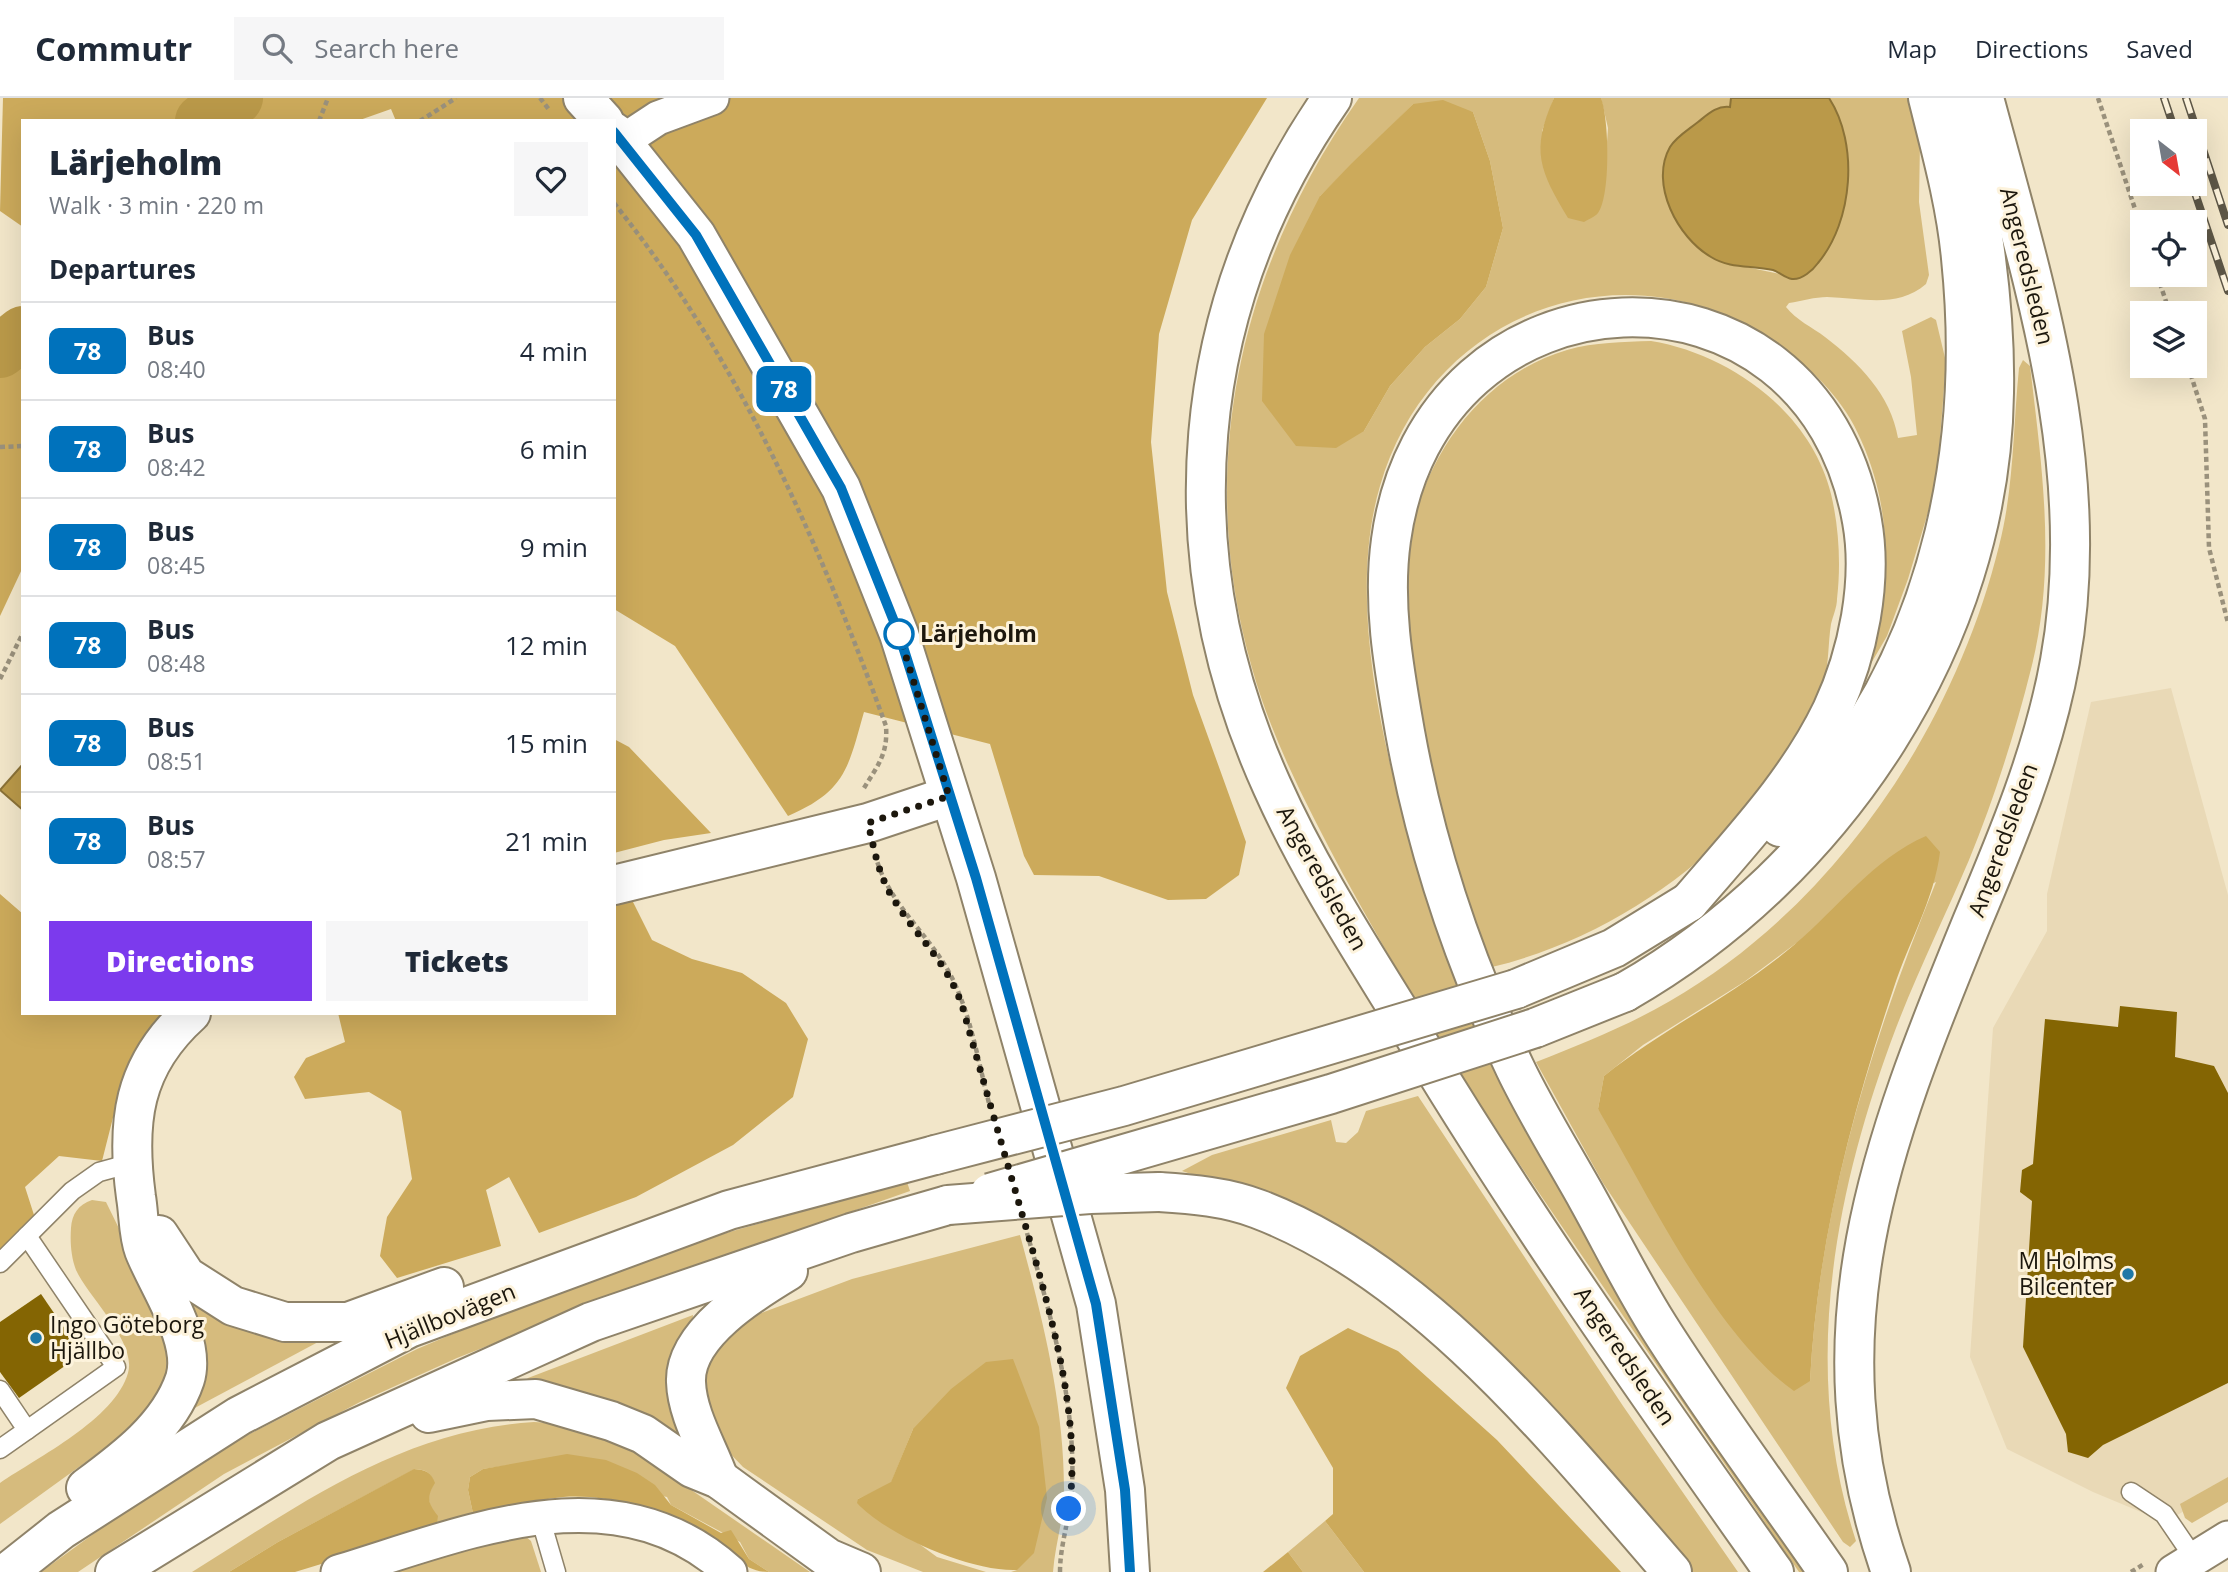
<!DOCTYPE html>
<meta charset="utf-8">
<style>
:root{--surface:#fff;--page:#f6f6f7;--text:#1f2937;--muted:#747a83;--line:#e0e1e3;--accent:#7c3aed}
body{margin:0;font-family:"Open Sans",sans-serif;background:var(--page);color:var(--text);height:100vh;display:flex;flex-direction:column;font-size:26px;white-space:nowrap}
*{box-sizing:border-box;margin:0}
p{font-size:23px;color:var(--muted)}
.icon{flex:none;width:38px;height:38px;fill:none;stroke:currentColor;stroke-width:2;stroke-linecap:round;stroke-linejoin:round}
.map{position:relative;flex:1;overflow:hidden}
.drawer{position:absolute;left:21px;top:21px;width:595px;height:896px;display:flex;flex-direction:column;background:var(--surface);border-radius:0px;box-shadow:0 7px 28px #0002}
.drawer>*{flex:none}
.badge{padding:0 14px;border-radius:10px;font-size:24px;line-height:46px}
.needle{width:46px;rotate:149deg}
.tools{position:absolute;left:2130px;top:21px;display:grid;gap:14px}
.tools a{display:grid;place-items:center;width:77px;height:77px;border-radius:0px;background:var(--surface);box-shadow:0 7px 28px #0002;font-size:35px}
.you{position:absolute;width:35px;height:35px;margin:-18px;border:5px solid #fff;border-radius:50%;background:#1a73e8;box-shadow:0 0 0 10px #1a73e833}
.map>.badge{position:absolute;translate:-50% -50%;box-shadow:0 0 0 4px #fff}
h2{padding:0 28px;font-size:26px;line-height:63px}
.round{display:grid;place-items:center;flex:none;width:74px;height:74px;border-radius:0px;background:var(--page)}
.summary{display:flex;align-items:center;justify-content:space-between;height:119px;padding:0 28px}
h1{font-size:33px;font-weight:800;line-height:52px}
.action{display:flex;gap:14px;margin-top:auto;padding:14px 28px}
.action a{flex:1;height:80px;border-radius:0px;background:var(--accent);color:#fff;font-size:28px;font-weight:800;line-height:80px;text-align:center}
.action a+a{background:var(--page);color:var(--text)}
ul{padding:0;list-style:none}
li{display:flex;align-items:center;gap:21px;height:98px;padding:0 28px;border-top:2px solid var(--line)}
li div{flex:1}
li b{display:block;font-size:26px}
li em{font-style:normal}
li .badge{min-width:77px;font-weight:700;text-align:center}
header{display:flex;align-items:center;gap:42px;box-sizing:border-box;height:98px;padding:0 35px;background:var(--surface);border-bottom:2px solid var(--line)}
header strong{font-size:33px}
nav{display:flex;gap:38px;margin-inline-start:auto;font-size:24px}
.search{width:490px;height:63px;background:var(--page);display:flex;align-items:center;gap:18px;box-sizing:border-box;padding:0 24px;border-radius:0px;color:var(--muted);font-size:26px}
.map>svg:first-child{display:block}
</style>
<header>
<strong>Commutr</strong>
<div class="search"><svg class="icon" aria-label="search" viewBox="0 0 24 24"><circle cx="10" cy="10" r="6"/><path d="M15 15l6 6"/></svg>Search here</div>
<nav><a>Map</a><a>Directions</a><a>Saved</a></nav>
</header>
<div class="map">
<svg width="2228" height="1474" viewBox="0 0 2228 1474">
<rect width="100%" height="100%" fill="#f2e6c9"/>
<!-- built -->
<path fill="#e9d9b6" d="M2171 590 2228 797V1388L2165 1424 2093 1394 2007 1351 1970 1259 1993 930 2047 833V796L2091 604Z"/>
<!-- green -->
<g fill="#d6bb7d" fill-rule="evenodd">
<path d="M1359 0H1554L1542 33 1603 98 1608 30 1601 0H1731L1730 9 1710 14 1676 42 1683 133 1693 145 1722 164 1800 180C1852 148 1860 48 1829 0H1909L1920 44 1919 104 1929 177 1926 186C1897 211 1862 200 1827 199 1815 199 1802 203 1789 205L1786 209C1796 222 1812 229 1825 239 1859 265 1891 297 1898 340L1917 337 1911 279 1902 233 1931 219 1936 222 1946 264 1939 354 1932 401 1908 481 1887 538 1869 569C1866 557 1877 533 1880 517 1891 457 1886 398 1861 342 1845 304 1815 273 1781 249 1631 140 1431 210 1380 388 1337 534 1408 746 1458 885L1810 1474H1799C1704 1336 1610 1199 1516 1061 1454 968 1396 873 1343 776 1308 710 1272 642 1252 570 1194 368 1240 169 1359 0ZM1413 6 1473 14 1490 63 1503 130 1486 189 1460 221 1425 249 1390 288 1364 333 1320 98Z"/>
<path d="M1651 243C1730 256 1811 314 1831 396 1839 429 1841 467 1837 501 1837 509 1833 518 1831 526 1828 545 1829 566 1824 583 1810 624 1784 658 1759 692 1750 705 1742 720 1732 731 1669 797 1580 848 1492 869 1456 777 1432 680 1416 583 1409 537 1401 488 1410 441 1425 356 1482 277 1567 252 1595 244 1623 244 1651 243Z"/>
<path d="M2023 262 2030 268C2042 369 2057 470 2031 571 2015 635 1994 701 1969 762 1945 818 1918 873 1896 930 1834 1094 1800 1272 1856 1443L1850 1449 1843 1444 1603 1085 1536 964C1582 946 1627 928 1670 903 1835 808 1954 630 1999 448 2014 390 2013 330 2019 270ZM1936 784C1871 944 1819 1110 1810 1283L1598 1011 1604 978 1643 947 1744 884 1795 846Z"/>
<path d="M1418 998 1623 1308 1738 1474H1689L1385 1161C1343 1131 1301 1103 1251 1088 1229 1081 1204 1081 1182 1073L1212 1057 1331 1022 1336 1044 1346 1045 1358 1034 1366 1013Z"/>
<path d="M907 1084 910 1093 623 1194 457 1260 360 1304 224 1376 78 1474H41L125 1413 232 1345 417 1251 521 1207 701 1142Z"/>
<path d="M92 1102 106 1104 159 1212 170 1261 162 1298 108 1348 0 1426V1385C38 1359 115 1321 128 1275 137 1244 89 1200 76 1172 71 1159 70 1144 71 1130 72 1116 78 1107 92 1102Z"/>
<path d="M1020 1137C1042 1218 1064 1305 1064 1390 1065 1417 1055 1446 1053 1474H1011L1017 1472 913 1331 891 1385 858 1401 937 1459 986 1474H923L867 1452 743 1369 723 1348 703 1291 712 1254 745 1221 852 1181Z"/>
<path d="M189 1202 320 1243 191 1312Z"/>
<path d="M693 1217 683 1341 523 1285 528 1280Z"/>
<path d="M534 1324 568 1326 619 1342 810 1474H769L749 1461 740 1444 671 1407 667 1399 517 1366 483 1371 470 1379 468 1392 474 1420 436 1431 428 1398 434 1385C431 1374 426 1372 415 1371L278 1444 229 1474H192C301 1406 402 1332 534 1324Z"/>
<path d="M2228 1379V1404L2192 1425 2185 1420 2180 1406Z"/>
<path d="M1325 1423 1364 1474H1303L1288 1454Z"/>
<path d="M500 1438H525L531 1443 541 1474H387Z"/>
</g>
<!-- forest -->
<g fill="#ccaa5b">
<path d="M3 0H1267L1192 122 1159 236 1151 344 1167 494 1193 597 1246 744 1239 777 1206 801 1168 802 1099 778 1034 777 1024 758 990 646 864 614C848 670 846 693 788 718L675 548 614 511V23H396L391 11 357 23H23V129L0 113Z"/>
<path d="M1601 0C1609 20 1611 98 1598 115 1595 119 1587 122 1584 124L1568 120C1540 73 1530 53 1554 0Z"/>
<path d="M1443 2 1473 14 1490 63 1503 130 1486 189 1460 221 1425 249 1390 288 1364 333 1336 350 1296 348 1262 303 1264 236 1290 157 1320 98 1352 65 1413 6Z"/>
<path d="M0 228 23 241V469L0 518Z"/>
<path d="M614 641 629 649 711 735 664 742 614 755Z"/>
<path d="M1926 738 1940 754C1934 802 1909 843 1894 889 1851 1017 1817 1148 1810 1283L1794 1293C1715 1237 1648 1096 1598 1011L1604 978C1664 930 1735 897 1794 847 1838 810 1873 761 1926 738Z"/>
<path d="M614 766 652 842 692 861 742 875 786 905 808 941 793 999 733 1047 636 1099 539 1135 509 1079 486 1092 501 1148 397 1180 380 1158 387 1119 412 1081 401 1013 369 994 305 1001 294 979 306 960 345 944 338 915H614Z"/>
<path d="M0 796 23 816V915H194L119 996 102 1063 59 1058 25 1089 34 1117 0 1152Z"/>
<path d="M1348 1230 1398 1253 1497 1342 1621 1474H1364L1325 1423 1333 1416V1370L1286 1290 1300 1258Z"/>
<path d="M1013 1261 1039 1329 1047 1400 1034 1455 1017 1472C971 1474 888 1438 857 1405L858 1401 891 1384 913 1331 951 1291 986 1264Z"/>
<path d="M567 1356 606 1362 637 1375 655 1387 671 1407 721 1435 731 1432 749 1461 769 1474C742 1474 737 1455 715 1444 669 1418 617 1395 563 1399 533 1402 503 1412 474 1420L468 1392 470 1379 483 1371Z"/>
<path d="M414 1371C426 1372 431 1374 435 1385 426 1400 428 1405 438 1418L436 1431 295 1474H229L278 1444Z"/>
<path d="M1288 1454 1303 1474H1263Z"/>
</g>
<!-- water -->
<g fill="#ba9949" stroke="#8b7237" stroke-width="2">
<path d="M1731 0H1829C1859 46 1853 123 1818 165 1813 172 1802 182 1792 181 1785 180 1779 174 1773 172 1752 167 1730 171 1711 159 1678 140 1649 86 1670 49 1676 39 1688 32 1698 24 1707 17 1717 7 1730 9Z"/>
<path d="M23 666V712L0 692Z"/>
</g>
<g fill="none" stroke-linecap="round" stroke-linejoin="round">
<!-- river -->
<g stroke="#ba9949" stroke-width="54">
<path d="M202 23 236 0"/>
<path d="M0 253 23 235"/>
</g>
</g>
<!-- building -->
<g fill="#846503">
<path d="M2120 908 2177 914 2175 959 2214 968 2228 995V1285L2103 1347 2088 1360 2068 1354 2066 1336 2023 1249 2032 1103 2020 1094 2022 1072 2033 1066 2045 921 2118 929Z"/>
<path d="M41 1196 82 1256 19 1300 0 1274V1224Z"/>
</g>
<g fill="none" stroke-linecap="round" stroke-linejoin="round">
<defs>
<g id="service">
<path d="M0 1165 72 1093 99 1074 132 1065"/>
<path d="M0 1292 27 1332 0 1351"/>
<path d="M27 1332 116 1269 27 1138"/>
<path d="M2131 1394 2164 1416 2194 1460"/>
<path d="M540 1419 556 1474"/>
</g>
<g id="minor">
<path d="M623 43 658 20 712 0"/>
<path d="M338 1474C467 1435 614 1369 730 1474"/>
<path d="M2173 1474 2228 1440"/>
</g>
<g id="tertiary">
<path d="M583 0 604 23"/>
<path d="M614 34 696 137 841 390 899 536 976 780 1096 1206 1125 1392 1130 1474"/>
</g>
<g id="secondary">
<path d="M614 787 868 725 949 698"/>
<path d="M1516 891 1614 850 1689 804"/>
<path d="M1535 930 1625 894"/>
<path d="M159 1137 186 1178 233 1208 285 1224H348L444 1189"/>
<path d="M429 1315 487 1303 536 1301 611 1323 643 1336 692 1370 719 1381 828 1460 861 1474"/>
<path d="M719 1381C708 1350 687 1317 686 1284 684 1236 753 1194 788 1173"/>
<path d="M86 1390C124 1362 169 1329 185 1281 197 1242 158 1188 144 1152 138 1136 139 1116 136 1099 126 1025 132 968 191 915"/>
<path d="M8 1474 61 1432 239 1318 409 1230 729 1112 935 1057"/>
<path d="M115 1474 328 1343 591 1224 851 1135 948 1107"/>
</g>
<g id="trunk">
<path d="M1332 0C1187 209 1167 456 1272 688 1313 780 1369 863 1421 949 1530 1129 1653 1302 1774 1474"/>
<path d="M1780 729C1794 714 1811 700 1824 684 1943 537 1980 344 1961 160 1956 106 1941 52 1928 0"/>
<path d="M1689 804C1741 743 1797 685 1832 612 1858 556 1873 484 1862 423 1813 141 1430 156 1391 442 1382 506 1394 571 1405 634 1426 750 1464 864 1515 970 1536 1014 1563 1057 1587 1100 1611 1143 1633 1188 1659 1229 1712 1313 1772 1393 1828 1474"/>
<path d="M1625 894C1836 773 1991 542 1994 295 1996 196 1978 102 1960 6"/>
<path d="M1159 1094C1192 1096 1227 1099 1258 1111 1424 1174 1558 1343 1672 1474"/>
<path d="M1891 1474C1807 1233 1881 1046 1972 824 2007 741 2044 653 2060 563 2095 372 2033 183 1984 0"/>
</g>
</defs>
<!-- service casing -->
<use href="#service" stroke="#8f8369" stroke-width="21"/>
<!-- minor casing -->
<use href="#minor" stroke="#8f8369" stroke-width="37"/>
<!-- tertiary casing -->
<use href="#tertiary" stroke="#8f8369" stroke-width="42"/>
<!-- secondary casing -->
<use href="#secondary" stroke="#8f8369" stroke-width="42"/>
<!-- trunk casing -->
<use href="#trunk" stroke="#8f8369" stroke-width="42"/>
<!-- path -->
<g stroke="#9a917c" stroke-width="4.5" stroke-dasharray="5 3.5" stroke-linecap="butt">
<path d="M540 0 550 13"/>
<path d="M2098 0 2142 132"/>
<path d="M319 23 328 0"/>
<path d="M420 23 456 0"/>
<path d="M614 105C738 259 819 444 886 628 888 656 878 667 864 690"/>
<path d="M2157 177 2170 215"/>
<path d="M2188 268 2205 321 2209 450 2228 525"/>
<path d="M0 349 23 348"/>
<path d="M0 581 23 535"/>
<path d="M875 756C888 808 932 837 954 884 972 922 979 968 990 1009"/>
<path d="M1027 1135C1050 1215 1076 1304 1072 1389 1071 1417 1060 1445 1060 1474"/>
<path d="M2131 1474 2144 1466"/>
</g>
<!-- service -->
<use href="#service" stroke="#fff" stroke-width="18"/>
<!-- minor -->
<use href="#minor" stroke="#fff" stroke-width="33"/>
<!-- tertiary -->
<use href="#tertiary" stroke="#fff" stroke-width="38"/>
<!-- secondary -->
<use href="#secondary" stroke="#fff" stroke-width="38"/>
<!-- trunk -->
<use href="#trunk" stroke="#fff" stroke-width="38"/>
<defs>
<g id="rail">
<path d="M2164 0 2175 33"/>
<path d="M2186 0 2228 127"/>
<path d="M2192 86 2228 193"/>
</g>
</defs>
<!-- rail casing -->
<use href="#rail" stroke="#5e5747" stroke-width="8"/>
<!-- rail -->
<use href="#rail" stroke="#fdf3dc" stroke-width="5" stroke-dasharray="16" stroke-linecap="butt"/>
<defs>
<g id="secondary-bridge">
<path d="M935 1057 1124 1008 1516 891"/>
<path d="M990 1095 1331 996 1535 930"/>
</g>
<path id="trunk-bridge" d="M948 1107 1090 1096 1159 1094"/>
</defs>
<!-- secondary-bridge casing -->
<use href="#secondary-bridge" stroke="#8f8369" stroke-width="42" stroke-linecap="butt"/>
<!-- trunk-bridge casing -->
<use href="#trunk-bridge" stroke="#8f8369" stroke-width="42" stroke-linecap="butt"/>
<!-- secondary-bridge -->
<use href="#secondary-bridge" stroke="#fff" stroke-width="38"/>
<!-- trunk-bridge -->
<use href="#trunk-bridge" stroke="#fff" stroke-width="38"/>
</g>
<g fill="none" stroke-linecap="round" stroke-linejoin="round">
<defs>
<path id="line" d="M614 34 696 137 841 390 899 536 976 780 1096 1206 1125 1392 1130 1474"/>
</defs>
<!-- line casing -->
<use href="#line" stroke="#fff" stroke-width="16"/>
<!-- line -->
<use href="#line" stroke="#0072bc" stroke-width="10"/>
<!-- walk -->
<path stroke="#1c170d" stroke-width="7" stroke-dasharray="0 12.6" d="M899 536 949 698 868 725C874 750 878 775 891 797 915 838 945 860 962 907 980 972 999 1037 1018 1102 1045 1196 1083 1313 1069 1411"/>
</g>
<!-- markers -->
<circle fill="#fff" stroke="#0072bc" stroke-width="3.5" cx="899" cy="536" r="14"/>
<g fill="#1e78a7" stroke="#fdf3dc" stroke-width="2.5">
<circle cx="2128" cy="1176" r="7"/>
<circle cx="36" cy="1240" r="7"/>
</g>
<g text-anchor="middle" stroke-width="6" stroke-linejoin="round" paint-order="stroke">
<!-- street labels -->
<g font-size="23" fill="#1c170d" stroke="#fdf3dc">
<text transform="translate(2027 168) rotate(76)" y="8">Angeredsleden</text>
<text transform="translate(2003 742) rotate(-70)" y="8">Angeredsleden</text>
<text transform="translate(1322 780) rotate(61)" y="8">Angeredsleden</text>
<text transform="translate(450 1218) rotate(-22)" y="8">Hjällbovägen</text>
<text transform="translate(1625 1258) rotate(56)" y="8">Angeredsleden</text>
</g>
<!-- stop labels -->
<g font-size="23" font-weight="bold" fill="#1c170d" stroke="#fdf3dc" text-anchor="start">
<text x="920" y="544">Lärjeholm</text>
</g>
<!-- poi labels -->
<g font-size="23" fill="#1c170d" stroke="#fdf3dc" text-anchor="end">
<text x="2114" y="1171">M Holms<tspan x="2114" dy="26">Bilcenter</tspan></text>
<text x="50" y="1235" text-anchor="start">Ingo Göteborg<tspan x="50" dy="26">Hjällbo</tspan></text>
</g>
</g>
</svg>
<div class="tools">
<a><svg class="needle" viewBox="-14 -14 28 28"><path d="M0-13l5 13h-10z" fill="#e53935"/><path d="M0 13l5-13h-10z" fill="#747a83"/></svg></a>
<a><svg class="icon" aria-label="locate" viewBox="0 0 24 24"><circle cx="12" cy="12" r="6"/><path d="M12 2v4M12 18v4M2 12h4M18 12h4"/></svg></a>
<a><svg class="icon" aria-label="layers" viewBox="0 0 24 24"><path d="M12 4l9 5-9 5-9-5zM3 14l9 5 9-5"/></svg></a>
</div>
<div class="you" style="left:1069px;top:1411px"></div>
<b class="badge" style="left:784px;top:291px;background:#0072bc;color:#fff">78</b>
<section class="drawer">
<div class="summary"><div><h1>Lärjeholm</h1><p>Walk · 3 min · 220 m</p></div><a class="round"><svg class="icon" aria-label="heart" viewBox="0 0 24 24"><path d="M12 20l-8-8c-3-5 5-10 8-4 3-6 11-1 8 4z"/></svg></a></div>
<h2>Departures</h2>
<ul>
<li><span class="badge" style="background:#0072bc;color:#fff">78</span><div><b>Bus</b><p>08:40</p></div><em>4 min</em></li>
<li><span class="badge" style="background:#0072bc;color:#fff">78</span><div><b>Bus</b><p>08:42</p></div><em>6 min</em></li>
<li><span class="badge" style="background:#0072bc;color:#fff">78</span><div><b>Bus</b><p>08:45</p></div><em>9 min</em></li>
<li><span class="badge" style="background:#0072bc;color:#fff">78</span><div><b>Bus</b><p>08:48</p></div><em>12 min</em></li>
<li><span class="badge" style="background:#0072bc;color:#fff">78</span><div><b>Bus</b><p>08:51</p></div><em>15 min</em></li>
<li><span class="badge" style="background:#0072bc;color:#fff">78</span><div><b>Bus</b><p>08:57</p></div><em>21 min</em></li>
</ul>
<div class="action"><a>Directions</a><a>Tickets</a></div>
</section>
</div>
